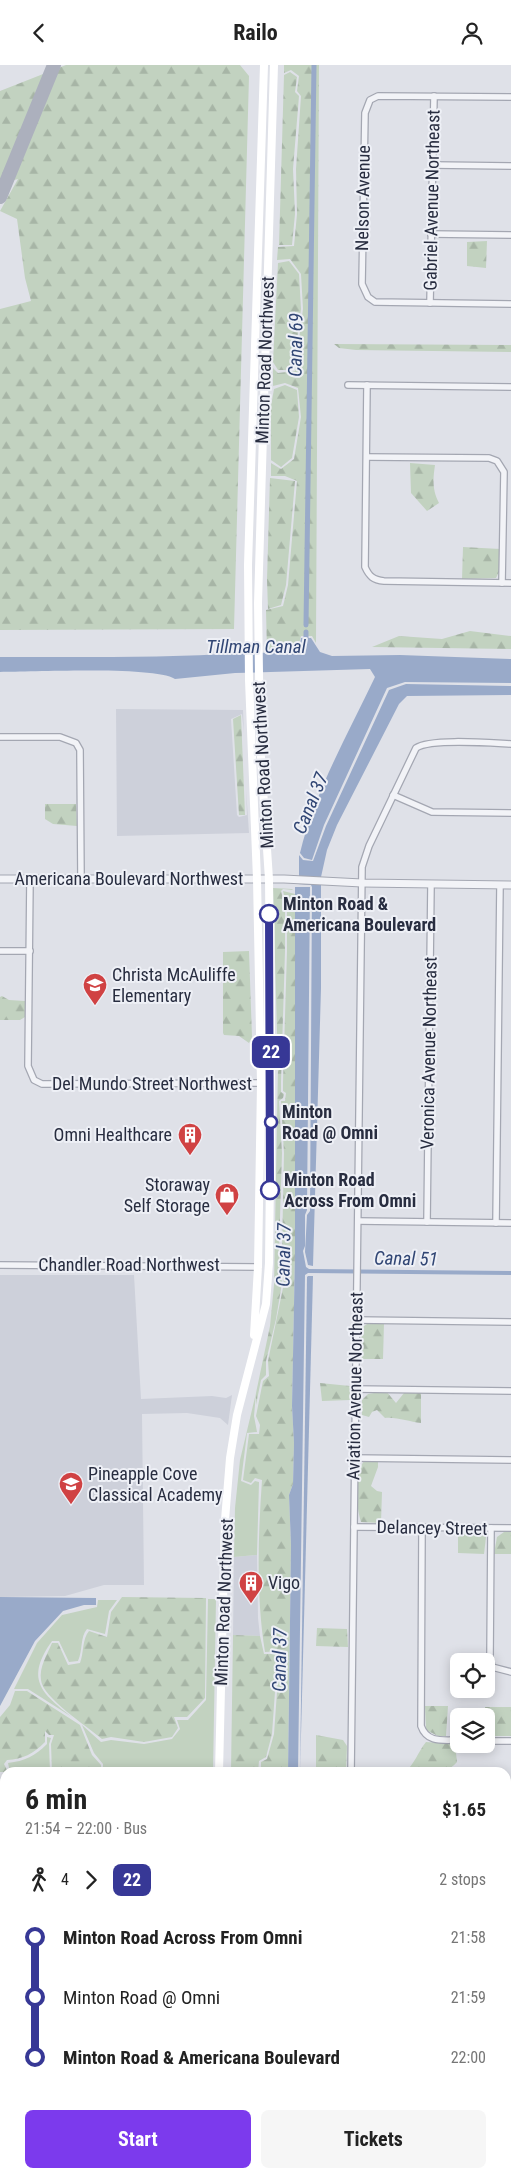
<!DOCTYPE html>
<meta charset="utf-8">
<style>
:root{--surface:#fff;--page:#f6f6f6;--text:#222;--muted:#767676;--accent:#7c3aed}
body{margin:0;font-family:"Roboto Condensed",sans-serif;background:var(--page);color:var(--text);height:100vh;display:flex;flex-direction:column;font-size:19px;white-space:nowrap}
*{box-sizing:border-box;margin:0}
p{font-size:16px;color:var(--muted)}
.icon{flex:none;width:28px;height:28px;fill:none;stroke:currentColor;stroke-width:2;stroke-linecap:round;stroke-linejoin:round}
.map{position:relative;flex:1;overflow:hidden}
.sheet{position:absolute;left:0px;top:1702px;width:511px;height:411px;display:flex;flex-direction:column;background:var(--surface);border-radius:15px 15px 0 0;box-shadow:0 2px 12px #0003}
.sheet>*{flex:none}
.badge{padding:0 10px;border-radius:8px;font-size:18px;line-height:32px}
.buttons{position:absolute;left:450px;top:1588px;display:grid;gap:10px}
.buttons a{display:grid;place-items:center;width:45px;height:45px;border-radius:8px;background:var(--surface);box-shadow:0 2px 12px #0003;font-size:25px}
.map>.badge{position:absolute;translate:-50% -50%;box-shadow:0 0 0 2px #fff}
.legs{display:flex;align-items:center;gap:8px;height:55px;padding:0 25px;font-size:16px}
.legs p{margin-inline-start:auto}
.headline{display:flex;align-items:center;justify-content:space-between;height:85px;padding:0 25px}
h1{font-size:28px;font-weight:700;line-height:38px}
.button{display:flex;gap:10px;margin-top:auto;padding:10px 25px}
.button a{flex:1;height:58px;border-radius:8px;background:var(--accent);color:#fff;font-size:20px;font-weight:700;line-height:58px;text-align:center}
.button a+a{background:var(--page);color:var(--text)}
ul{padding:0 25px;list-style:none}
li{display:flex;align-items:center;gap:18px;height:60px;font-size:19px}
li i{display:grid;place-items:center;width:8px;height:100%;margin:0 6px;background:currentColor}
li i::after{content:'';width:12px;height:12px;margin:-6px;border:4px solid;border-radius:50%;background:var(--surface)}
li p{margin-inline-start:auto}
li:first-child i{background:linear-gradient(#0000 50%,currentColor 0)}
li:last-child i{background:linear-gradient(currentColor 50%,#0000 0)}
header{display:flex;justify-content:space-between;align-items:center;height:65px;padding:0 25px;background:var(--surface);font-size:22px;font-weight:700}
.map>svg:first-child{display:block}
</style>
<header><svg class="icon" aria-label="back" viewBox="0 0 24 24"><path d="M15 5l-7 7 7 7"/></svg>Railo<svg class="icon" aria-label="person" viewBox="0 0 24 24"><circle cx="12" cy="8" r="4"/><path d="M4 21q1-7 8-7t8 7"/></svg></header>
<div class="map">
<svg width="511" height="2113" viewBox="0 0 511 2113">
<defs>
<pattern id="forest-firs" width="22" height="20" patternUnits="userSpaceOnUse" patternTransform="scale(1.25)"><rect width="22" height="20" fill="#c2d2c0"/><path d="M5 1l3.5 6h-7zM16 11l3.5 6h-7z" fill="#a7b5a6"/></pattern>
</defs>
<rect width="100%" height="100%" fill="#dfe1e8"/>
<!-- built -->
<g fill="#cdd0da">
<path d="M116 644 243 645 244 668 242 649 231 654 237 750 239 752 247 750 246 724 249 768 117 771Z"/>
<path d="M0 1210H134L141 1334 212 1331 226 1333 232 1330 228 1360 220 1353 187 1348 142 1349 144 1520H104L65 1531 0 1532Z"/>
<path d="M257 1490 258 1553 260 1571 233 1570 234 1492Z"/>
<rect x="0" y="1729" width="5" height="71"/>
<path d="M0 1821H5V2109H268V2113H0Z"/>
<path d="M511 1886V2082H506V1892Z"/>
</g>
<!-- grass -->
<g fill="#c2d2c0">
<path d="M256 1328 254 1351 257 1367 247 1368 241 1416 251 1420 255 1416 259 1417 257 1490 234 1492 235 1443 240 1395Z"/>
<path d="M208 1534H216L213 1707H103V1699L94 1688 82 1660 101 1677 111 1675 144 1679 172 1674 180 1664 177 1655H188L206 1635Z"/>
<path d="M98 1535H117L109 1546 105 1569 87 1564C80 1572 83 1585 78 1596L69 1597 59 1576H52C25 1614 41 1628 72 1652L28 1624H14L37 1578 62 1550 97 1542Z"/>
<path d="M47 1672 51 1673 49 1679 50 1707H10L8 1698C25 1696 35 1691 47 1679Z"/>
</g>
<!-- forest -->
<g fill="url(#forest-firs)">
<path d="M66 0H240L249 11 234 564 0 565V244L31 236 25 213 17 154 0 146 18 114 0 119V26Z"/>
<path d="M284 0H319L316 578 312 571H301L298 583 284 587 267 586 266 545 283 541 288 520 297 416 285 411H271V398L281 404 294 394 301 352 298 323 285 318 273 321V303L278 308 295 306 303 244 301 209 290 194 277 195 278 182 294 181 297 149 296 104 301 31 297 26 299 11 291 5 284 8Z"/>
<path d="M290 7 297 12 295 27 299 31 293 104 295 149 292 180H279L284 10Z"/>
<path d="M487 176 486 203 467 201V177Z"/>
<path d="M289 196 299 209 301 244 293 305H278L273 297 278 198Z"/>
<path d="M334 279 511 280V287L356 285 339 283Z"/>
<path d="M285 320 297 325 299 352 292 393 281 402 271 395V341L274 324Z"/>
<path d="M410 398 435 400C433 414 432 425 439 438L427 446 411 428Z"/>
<path d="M270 413 295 416 286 520 281 540 268 544 267 515Z"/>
<path d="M463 482 500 484 499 507 496 513 462 514Z"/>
<path d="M470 566 511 571V584L372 582 399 571 442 574Z"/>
<path d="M241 650 245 750H239L233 654Z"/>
<path d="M45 739H76L77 761 53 759 45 754Z"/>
<path d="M273 823 292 824 293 825 283 824 281 826 285 842V886L281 1017V1027L284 1029 283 1033 279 1036 282 1088 279 1186 284 1194 280 1206 282 1218 276 1254 266 1296V1310L261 1315 256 1340V1328L270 1261 274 1220 278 1002Z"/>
<path d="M283 826 295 829 296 854 295 1189 292 1341 294 1378 293 1419 289 1430 291 1480 288 1707H261V1697L267 1694 274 1669 279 1599 283 1586 265 1587C256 1531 258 1472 262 1415L255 1413 251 1418 243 1415 249 1369H259L260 1360 256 1351 263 1316 269 1311 268 1296 284 1218 282 1206 287 1195 285 1188 282 1186 284 1088 281 1036H285L286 1028 283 1026V1017L287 886V842Z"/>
<path d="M249 886 252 972 249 978 239 971 224 970 223 968V887Z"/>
<path d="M2 931 9 935 25 936V952L20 955H0V932Z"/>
<path d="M370 1257 384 1258 383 1294H362L361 1263Z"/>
<path d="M320 1318 350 1321V1335L322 1336Z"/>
<path d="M386 1326 396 1338 404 1328H421V1358C409 1357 398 1352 385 1353L377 1345 372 1347 369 1352 362 1350V1335L368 1329Z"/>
<path d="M364 1396H378V1402L371 1421 377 1426 382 1427 381 1458 361 1457C356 1441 354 1410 364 1396Z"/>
<path d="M504 1467H511V1489H494L497 1472Z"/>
<path d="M458 1468 481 1469 486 1472 484 1489 458 1488Z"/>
<path d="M122 1532 206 1533 205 1633 187 1652H174L178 1663 172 1672 144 1677 111 1672 102 1674C88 1662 42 1632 41 1615 39 1602 47 1590 52 1578H58L68 1600 80 1598C84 1588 82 1574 89 1566L107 1572 111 1547Z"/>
<path d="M317 1563 347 1564 348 1582 316 1581Z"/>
<path d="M233 1570 260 1571 264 1589H280L277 1598 272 1669 266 1692 259 1696 258 1707H254V1704H231V1706Z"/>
<path d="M15 1626H27L80 1660 92 1690 101 1700V1707H52L51 1679 54 1670H49L45 1666V1677C33 1689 23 1694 7 1695L4 1699 8 1707H0V1652L10 1640Z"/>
<path d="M425 1641H448L446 1671H438L426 1665Z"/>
<path d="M485 1642H511V1671H486Z"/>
<path d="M316 1670 343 1675 347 1681 346 1707H316Z"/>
<path d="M426 1677 455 1679 457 1697C445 1712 423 1708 405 1707 414 1700 418 1687 426 1677Z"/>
<path d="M507 1751H511V1804L506 1802Z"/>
<path d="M506 2082H511V2113H495L494 2109H506Z"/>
</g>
<!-- water -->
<g fill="#99aac9">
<path d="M301 573H311L320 587 332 591 400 590 511 594V618L405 617 387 623 324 760 312 795 304 793 300 788C315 726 348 669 375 612L370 604 235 608 175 614C154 601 32 607 0 607V592C81 592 162 593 243 588 263 587 280 590 299 585Z"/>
<path d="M406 619 511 621V630L407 631 399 639 337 760 327 785 321 812 299 811V790L303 795 313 796 326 761 389 625Z"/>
<path d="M299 817 321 818V923L313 1201 308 1200 305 1187 307 1150 310 1146 312 822 311 820 298 819Z"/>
<path d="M295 822H310L307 1145 305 1150V1181L303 1186 306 1202 309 1204 511 1206V1210L308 1208 305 1210 298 1707 288 1708 291 1480 289 1430 293 1419 294 1378 292 1341 295 1189Z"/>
<path d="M308 1211H313L300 1708 307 1212Z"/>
<path d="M0 1532 96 1533V1540H84L63 1546 35 1576 0 1641Z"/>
</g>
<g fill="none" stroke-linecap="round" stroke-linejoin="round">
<!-- canal -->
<g stroke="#99aac9" stroke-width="5">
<path d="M306 560 314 0"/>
<path d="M306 580V567"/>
</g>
<!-- taxiway -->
<path stroke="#acb0bd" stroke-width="14" d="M0 132 54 0"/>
<defs>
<g id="minor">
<path d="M511 32 378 31 370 35 365 48 362 219 368 232 375 237 511 239"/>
<path d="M433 100 511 101"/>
<path d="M431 169 511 170"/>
<path d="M430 238 434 31"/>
<path d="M348 320 511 322"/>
<path d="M367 320 365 502C369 511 373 515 384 516L511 518"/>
<path d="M367 392 489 393 497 396 504 407 502 518"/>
<path d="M0 672H60L76 678 80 685 81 813"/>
<path d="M393 730 432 747 511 748"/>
<path d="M30 814 28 1001 34 1015 42 1019 271 1018"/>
<path d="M0 886H30"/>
<path d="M358 1156 511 1158"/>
<path d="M427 1157 431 819"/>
<path d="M496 1158 500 820"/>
<path d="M0 1200 258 1202"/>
<path d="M356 1255 511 1257"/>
<path d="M355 1324 511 1326"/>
<path d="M354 1393 511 1395"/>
<path d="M354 1462 511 1463"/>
<path d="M422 1463 421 1661C427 1678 442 1675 459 1675"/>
<path d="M491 1463 490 1592 492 1602 511 1607"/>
<path d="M486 1676H511"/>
<path d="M351 1708 362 802 369 781 416 683C430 673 491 678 511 679"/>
<path d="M506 1745H511"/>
<path d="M506 1885 511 1881"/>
</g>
<g id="tertiary">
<path d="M0 814H284L362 818 511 820"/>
<path d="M268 2113V2109"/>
</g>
</defs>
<!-- minor casing -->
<use href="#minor" stroke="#a4a7b2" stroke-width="8"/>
<!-- tertiary casing -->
<use href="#tertiary" stroke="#a4a7b2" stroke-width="9"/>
<!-- minor -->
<use href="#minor" stroke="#f2f3f7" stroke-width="5.5"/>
<!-- tertiary -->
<use href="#tertiary" stroke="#f2f3f7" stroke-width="7"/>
<!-- secondary -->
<g stroke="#fff" stroke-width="8">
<path d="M254 1270 258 1202 261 1018 257 814 249 615 248 500 264 0"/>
<path d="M219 1708 225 1455 230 1393 237 1350 266 1239 269 1198 271 1018 269 814 260 678 258 538 274 0"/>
<path d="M0 1813H5"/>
<path d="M506 1813 511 1814"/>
<path d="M506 1829H511"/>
</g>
</g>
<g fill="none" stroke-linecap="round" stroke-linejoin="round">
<defs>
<path id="line-1" d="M269 849 270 1125"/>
</defs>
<!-- line-1 casing -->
<use href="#line-1" stroke="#fff" stroke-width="11"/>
<!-- line-1 -->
<use href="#line-1" stroke="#373896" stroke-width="8"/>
</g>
<!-- icons -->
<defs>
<symbol id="school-pin" viewBox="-11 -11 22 30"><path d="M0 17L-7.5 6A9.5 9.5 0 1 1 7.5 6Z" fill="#d04243" stroke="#eef0f6"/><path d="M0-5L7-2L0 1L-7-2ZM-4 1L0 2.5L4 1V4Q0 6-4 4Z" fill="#fff"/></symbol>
<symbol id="building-pin" viewBox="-11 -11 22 30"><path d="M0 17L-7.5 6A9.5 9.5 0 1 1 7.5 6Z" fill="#d04243" stroke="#eef0f6"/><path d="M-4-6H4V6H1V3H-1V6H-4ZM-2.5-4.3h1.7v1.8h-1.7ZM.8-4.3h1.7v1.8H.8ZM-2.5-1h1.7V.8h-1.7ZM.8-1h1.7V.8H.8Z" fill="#fff"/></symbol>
<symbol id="shop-pin" viewBox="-11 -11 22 30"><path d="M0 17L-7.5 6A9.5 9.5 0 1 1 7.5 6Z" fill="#d04243" stroke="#eef0f6"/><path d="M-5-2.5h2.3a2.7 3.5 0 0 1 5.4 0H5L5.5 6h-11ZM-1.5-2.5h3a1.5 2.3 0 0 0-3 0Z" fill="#fff"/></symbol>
</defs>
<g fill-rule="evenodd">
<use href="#school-pin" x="81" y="906" width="28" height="38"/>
<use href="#building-pin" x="176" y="1056" width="28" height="38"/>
<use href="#shop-pin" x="213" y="1116" width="28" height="38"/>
<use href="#school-pin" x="57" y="1405" width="28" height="38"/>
<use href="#building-pin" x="237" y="1504" width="28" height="38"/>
</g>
<!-- markers -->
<g fill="#fff" stroke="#373896" stroke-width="2.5">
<circle cx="269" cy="849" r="9"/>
<circle cx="271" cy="1057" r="6"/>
<circle cx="270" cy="1125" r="9"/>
</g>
<g text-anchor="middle" stroke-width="4" stroke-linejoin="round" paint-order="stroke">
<!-- street labels -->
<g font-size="18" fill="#282d40" stroke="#eef0f6">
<text transform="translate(363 133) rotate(-89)" y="6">Nelson Avenue</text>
<text transform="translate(432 135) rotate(-89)" y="6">Gabriel Avenue Northeast</text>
<text transform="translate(265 295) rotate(-88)" y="6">Minton Road Northwest</text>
<text transform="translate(263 700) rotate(-93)" y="6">Minton Road Northwest</text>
<text x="129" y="820">Americana Boulevard Northwest</text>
<text transform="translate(429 988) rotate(-89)" y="6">Veronica Avenue Northeast</text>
<text x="152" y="1025">Del Mundo Street Northwest</text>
<text x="129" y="1206">Chandler Road Northwest</text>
<text transform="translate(355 1321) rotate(-89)" y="6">Aviation Avenue Northeast</text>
<text transform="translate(432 1463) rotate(1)" y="6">Delancey Street</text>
<text transform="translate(224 1537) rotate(-88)" y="6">Minton Road Northwest</text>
</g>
<!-- stop labels -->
<g font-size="18" font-weight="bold" fill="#282d40" stroke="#eef0f6" text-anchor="start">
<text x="283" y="845">Minton Road &amp;<tspan x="283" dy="21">Americana Boulevard</tspan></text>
<text x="282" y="1053">Minton<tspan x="282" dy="21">Road @ Omni</tspan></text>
<text x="284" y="1121">Minton Road<tspan x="284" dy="21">Across From Omni</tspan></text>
</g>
<!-- poi labels -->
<g font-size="18" fill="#282d40" stroke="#eef0f6" text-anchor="start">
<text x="112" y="916">Christa McAuliffe<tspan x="112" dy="21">Elementary</tspan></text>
<text x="172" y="1076" text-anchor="end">Omni Healthcare</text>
<text x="210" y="1126" text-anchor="end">Storaway<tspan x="210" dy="21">Self Storage</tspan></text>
<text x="88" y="1415">Pineapple Cove<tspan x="88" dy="21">Classical Academy</tspan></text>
<text x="268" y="1524">Vigo</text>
</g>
<!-- water labels -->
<g font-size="19" font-style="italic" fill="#314674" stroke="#eef0f6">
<text transform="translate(295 280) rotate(-89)" y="7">Canal 69</text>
<text x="256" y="588">Tillman Canal</text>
<text transform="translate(310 738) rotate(-68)" y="7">Canal 37</text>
<text transform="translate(283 1190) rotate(-89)" y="7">Canal 37</text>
<text transform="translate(406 1193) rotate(1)" y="7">Canal 51</text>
<text transform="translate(279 1595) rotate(-89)" y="7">Canal 37</text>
</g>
</g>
</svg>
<div class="buttons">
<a><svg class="icon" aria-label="locate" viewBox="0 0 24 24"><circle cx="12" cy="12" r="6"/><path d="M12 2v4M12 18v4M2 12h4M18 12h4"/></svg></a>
<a><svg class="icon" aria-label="layers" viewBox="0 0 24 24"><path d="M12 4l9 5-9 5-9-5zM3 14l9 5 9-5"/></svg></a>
</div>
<b class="badge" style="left:271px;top:987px;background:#373896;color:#fff">22</b>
<section class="sheet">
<div class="headline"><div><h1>6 min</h1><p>21:54 – 22:00 · Bus</p></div><b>$1.65</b></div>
<div class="legs"><svg class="icon" aria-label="walk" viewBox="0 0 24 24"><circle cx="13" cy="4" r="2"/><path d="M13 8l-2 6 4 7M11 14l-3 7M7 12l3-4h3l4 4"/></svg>4<svg class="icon" aria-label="forward" viewBox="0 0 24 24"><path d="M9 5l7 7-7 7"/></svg><b class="badge" style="background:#373896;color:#fff">22</b><p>2 stops</p></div>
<ul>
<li><i style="color:#373896"></i><b>Minton Road Across From Omni</b><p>21:58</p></li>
<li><i style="color:#373896"></i><span>Minton Road @ Omni</span><p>21:59</p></li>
<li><i style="color:#373896"></i><b>Minton Road &amp; Americana Boulevard</b><p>22:00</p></li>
</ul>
<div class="button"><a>Start</a><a>Tickets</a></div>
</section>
</div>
